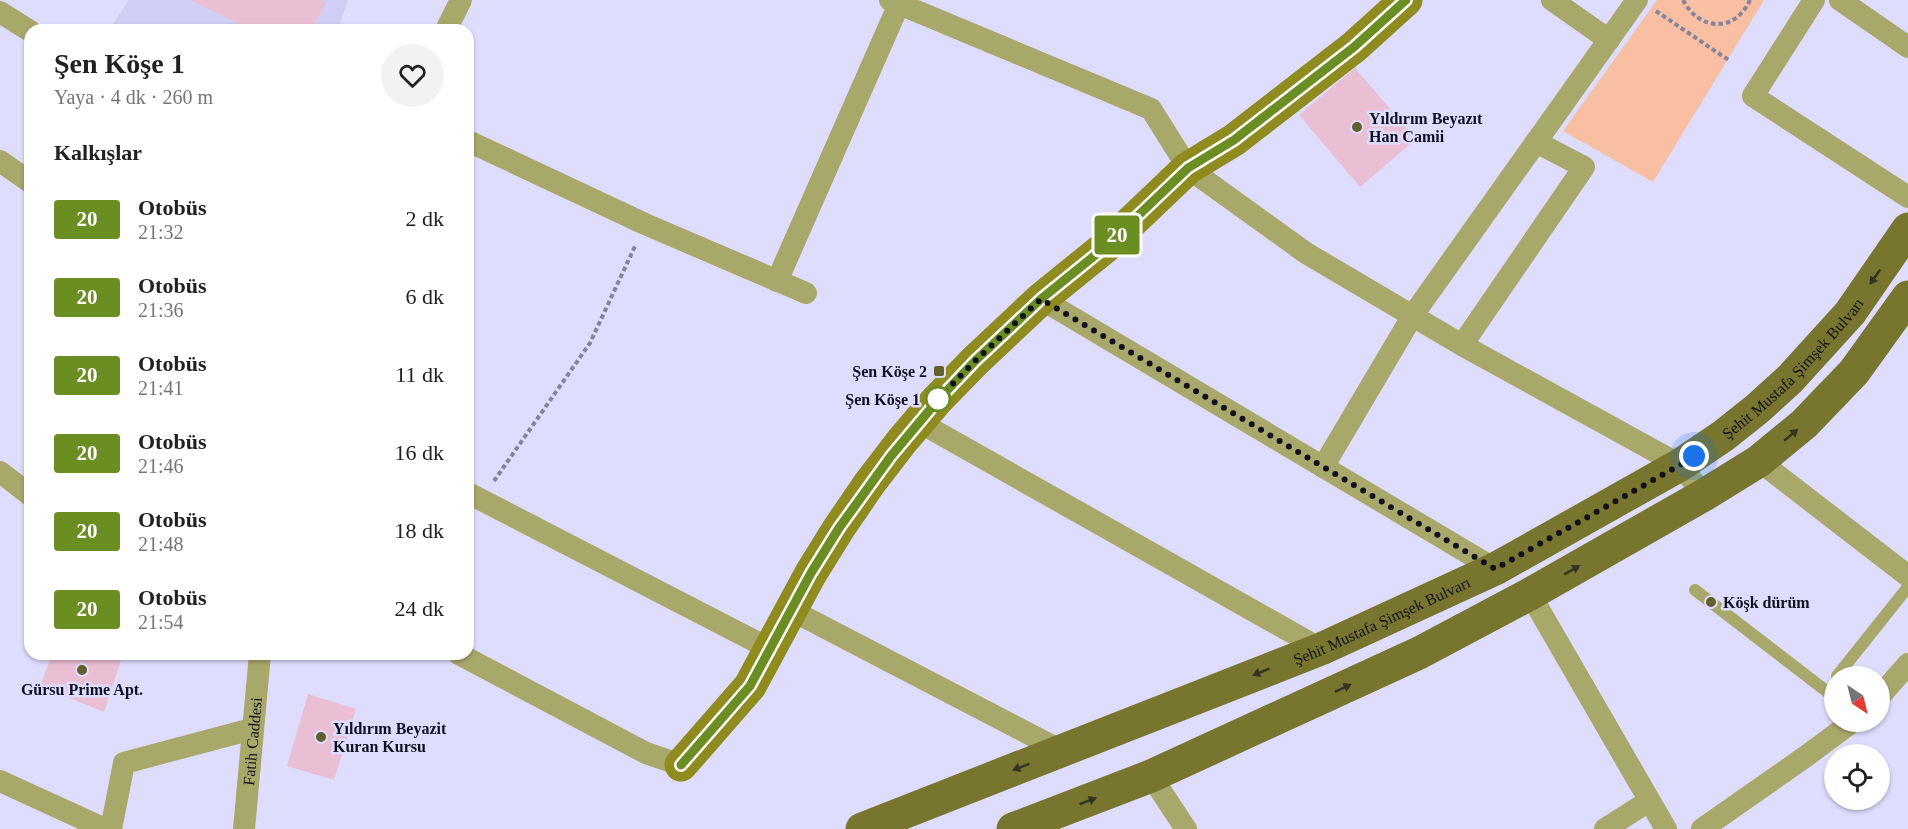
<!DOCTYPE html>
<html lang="tr">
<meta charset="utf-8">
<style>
:root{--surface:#fff;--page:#f2f2f2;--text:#202124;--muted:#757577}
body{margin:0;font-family:Georgia,serif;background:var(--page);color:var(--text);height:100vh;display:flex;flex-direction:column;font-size:22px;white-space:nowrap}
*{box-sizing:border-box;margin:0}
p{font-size:20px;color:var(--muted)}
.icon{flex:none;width:33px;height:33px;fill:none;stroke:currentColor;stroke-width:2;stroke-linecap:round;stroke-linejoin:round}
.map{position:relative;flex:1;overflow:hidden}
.details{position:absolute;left:24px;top:24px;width:450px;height:636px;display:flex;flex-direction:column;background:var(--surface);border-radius:18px;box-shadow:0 2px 4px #0004}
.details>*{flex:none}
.badge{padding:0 12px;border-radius:4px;font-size:21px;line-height:39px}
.needle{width:39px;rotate:145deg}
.buttons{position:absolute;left:1824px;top:666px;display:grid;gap:12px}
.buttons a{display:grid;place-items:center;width:66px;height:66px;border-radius:50%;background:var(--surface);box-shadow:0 2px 4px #0004;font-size:30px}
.you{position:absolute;width:30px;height:30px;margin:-15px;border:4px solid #fff;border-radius:50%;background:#1a73e8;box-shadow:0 0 0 9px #1a73e833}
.map>.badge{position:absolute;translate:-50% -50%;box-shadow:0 0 0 3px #fff}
h2{padding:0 30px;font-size:22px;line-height:54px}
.round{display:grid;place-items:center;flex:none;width:63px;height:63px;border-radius:32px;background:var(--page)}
.head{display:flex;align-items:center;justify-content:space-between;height:102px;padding:0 30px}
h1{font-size:28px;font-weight:800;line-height:45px}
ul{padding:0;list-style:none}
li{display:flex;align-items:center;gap:18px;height:78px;padding:0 30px}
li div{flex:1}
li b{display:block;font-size:22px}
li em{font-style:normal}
li .badge{min-width:66px;font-weight:700;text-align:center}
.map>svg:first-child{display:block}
</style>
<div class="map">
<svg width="1908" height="829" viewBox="0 0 1908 829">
<rect width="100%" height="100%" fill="#deddfe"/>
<!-- built -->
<path fill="#cfcef4" d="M129 0H348L338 30H109Z"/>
<!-- green -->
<path fill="#f9bfa2" d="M1657 0H1764L1653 182 1563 131Z"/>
<!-- building -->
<g fill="#eabfd4">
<path d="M190 0H319L326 3 312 30H252Z"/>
<path d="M1355 68 1416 139 1360 187 1299 115Z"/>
<path d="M52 654H123L104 712 40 686Z"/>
<path d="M308 694 356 709 334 780 287 766Z"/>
</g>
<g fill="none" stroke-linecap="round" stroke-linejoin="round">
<!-- path -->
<g stroke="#85849d" stroke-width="4" stroke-dasharray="4.5 3" stroke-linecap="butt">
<path d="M1683 0C1699 31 1735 33 1750 0"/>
<path d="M1656 11 1730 61"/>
<path d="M494 481 590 343 636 244"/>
</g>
<!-- service -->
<g stroke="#a9a86b" stroke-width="12">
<path d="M1695 590 1834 697"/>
<path d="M1837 676 1908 587"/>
</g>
<!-- minor -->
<g stroke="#a9a86b" stroke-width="22">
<path d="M890 0 1151 109 1188 168 1306 253 1462 345 1680 465 1704 495"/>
<path d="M1552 0 1609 40"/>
<path d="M1814 0 1753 96 1908 197"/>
<path d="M1840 0 1908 47"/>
<path d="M0 12 30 31"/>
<path d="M446 30 461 0"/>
<path d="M468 141 645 224 806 293"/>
<path d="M0 161 30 182"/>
<path d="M777 281 899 4"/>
<path d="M1041 299 1495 569"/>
<path d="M1462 345 1584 167 1536 142"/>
<path d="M919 422 1321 649"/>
<path d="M1759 461 1908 576"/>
<path d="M1323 467 1413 315 1637 0"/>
<path d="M0 472 30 495"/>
<path d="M468 493 770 649"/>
<path d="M1530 594 1666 829"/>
<path d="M791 610 1062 751"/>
<path d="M459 654 646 753 681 765"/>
<path d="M1880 696 1908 664"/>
<path d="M1151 776 1186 829"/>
<path d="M0 781 105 829"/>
<path d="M111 829 124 763 252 729"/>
<path id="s1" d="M244 829 260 654"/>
<path d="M1605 829 1649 801"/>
<path d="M1702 829 1805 757 1852 722"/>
</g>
<!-- secondary -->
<path stroke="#8f8b1e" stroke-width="33" d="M681 765 750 686 811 573 839 528 869 484 902 441 937 400 975 361 1041 299 1104 248 1188 168 1234 140 1354 47 1406 0"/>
<!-- primary -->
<g stroke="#77752e" stroke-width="33">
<path id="s2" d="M862 829 1321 649 1495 569 1680 465 1723 436 1757 409 1790 379 1850 313 1908 229"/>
<path d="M1013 829 1151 776 1419 653 1530 594 1704 495 1759 461 1804 424 1854 372 1908 297"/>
</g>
</g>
<!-- one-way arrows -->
<defs><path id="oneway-solid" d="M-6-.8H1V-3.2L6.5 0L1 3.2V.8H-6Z" transform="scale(1.5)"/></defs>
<g fill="#353324">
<use href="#oneway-solid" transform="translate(1875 277) rotate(125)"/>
<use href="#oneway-solid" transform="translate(1791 435) rotate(-40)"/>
<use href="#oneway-solid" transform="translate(1572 570) rotate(-29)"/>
<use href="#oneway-solid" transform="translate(1261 672) rotate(158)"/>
<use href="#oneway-solid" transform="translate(1343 688) rotate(-25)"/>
<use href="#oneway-solid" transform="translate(1021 767) rotate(159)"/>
<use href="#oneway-solid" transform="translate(1088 801) rotate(-21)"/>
</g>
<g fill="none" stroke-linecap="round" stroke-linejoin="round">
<defs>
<path id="line" d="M681 765 750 686 811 573 839 528 891 456 938 400 975 361 1041 299 1104 248 1188 168 1234 140 1354 47 1406 0"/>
</defs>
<!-- line casing -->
<use href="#line" stroke="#fff" stroke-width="14"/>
<!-- line -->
<use href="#line" stroke="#6b8e23" stroke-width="9"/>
<!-- walk -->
<path stroke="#11101e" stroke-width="6" stroke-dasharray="0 10.8" d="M938 399 975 361 1041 299 1495 569 1680 465 1694 456"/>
</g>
<!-- markers -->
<g fill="#62602d" stroke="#deddfe" stroke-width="2">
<circle cx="1357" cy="127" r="6"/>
<rect x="933" y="365" width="12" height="12" rx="3"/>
<circle cx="1711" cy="602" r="6"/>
<circle cx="82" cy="670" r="6"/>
<circle cx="321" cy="737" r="6"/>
</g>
<circle fill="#fff" stroke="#6b8e23" stroke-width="3" cx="938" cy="399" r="12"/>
<g text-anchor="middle" stroke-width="5" stroke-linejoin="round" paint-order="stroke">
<!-- poi labels -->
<g font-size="16" font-weight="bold" fill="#11101e" stroke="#deddfe" text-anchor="start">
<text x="1369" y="124">Yıldırım Beyazıt<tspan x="1369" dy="18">Han Camii</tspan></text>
<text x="927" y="377" text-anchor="end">Şen Köşe 2</text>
<text x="1723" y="608">Köşk dürüm</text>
<text x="82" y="695" text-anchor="middle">Gürsu Prime Apt.</text>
<text x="333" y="734">Yıldırım Beyazit<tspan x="333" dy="18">Kuran Kursu</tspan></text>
</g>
<!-- street labels -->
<g font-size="16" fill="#11101e" stroke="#deddfe">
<text dy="6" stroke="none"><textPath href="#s2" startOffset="1046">Şehit Mustafa Şimşek Bulvarı</textPath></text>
<text dy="6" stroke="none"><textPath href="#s2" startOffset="560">Şehit Mustafa Şimşek Bulvarı</textPath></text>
<text dy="6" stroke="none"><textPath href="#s1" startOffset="88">Fatih Caddesi</textPath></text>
</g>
<!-- stop labels -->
<g font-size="16" font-weight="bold" fill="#11101e" stroke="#deddfe" text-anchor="end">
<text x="920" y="405">Şen Köşe 1</text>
</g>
</g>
</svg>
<div class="buttons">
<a><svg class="needle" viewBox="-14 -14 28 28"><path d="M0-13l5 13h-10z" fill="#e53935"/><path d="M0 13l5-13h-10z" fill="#757577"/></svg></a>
<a><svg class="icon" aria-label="locate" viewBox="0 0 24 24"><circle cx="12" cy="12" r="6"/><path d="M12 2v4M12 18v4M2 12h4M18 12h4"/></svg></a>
</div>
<div class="you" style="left:1694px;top:456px"></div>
<b class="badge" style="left:1117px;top:235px;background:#6b8e23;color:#fff">20</b>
<section class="details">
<div class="head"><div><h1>Şen Köşe 1</h1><p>Yaya · 4 dk · 260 m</p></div><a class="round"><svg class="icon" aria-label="heart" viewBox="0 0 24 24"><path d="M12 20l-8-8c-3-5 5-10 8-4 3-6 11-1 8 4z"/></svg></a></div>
<h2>Kalkışlar</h2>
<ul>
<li><span class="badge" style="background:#6b8e23;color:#fff">20</span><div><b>Otobüs</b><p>21:32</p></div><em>2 dk</em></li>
<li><span class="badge" style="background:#6b8e23;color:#fff">20</span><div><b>Otobüs</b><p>21:36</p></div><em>6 dk</em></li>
<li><span class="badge" style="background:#6b8e23;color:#fff">20</span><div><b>Otobüs</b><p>21:41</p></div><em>11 dk</em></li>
<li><span class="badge" style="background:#6b8e23;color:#fff">20</span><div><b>Otobüs</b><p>21:46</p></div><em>16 dk</em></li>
<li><span class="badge" style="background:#6b8e23;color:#fff">20</span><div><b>Otobüs</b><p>21:48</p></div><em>18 dk</em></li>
<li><span class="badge" style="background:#6b8e23;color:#fff">20</span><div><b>Otobüs</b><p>21:54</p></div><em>24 dk</em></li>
</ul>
</section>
</div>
